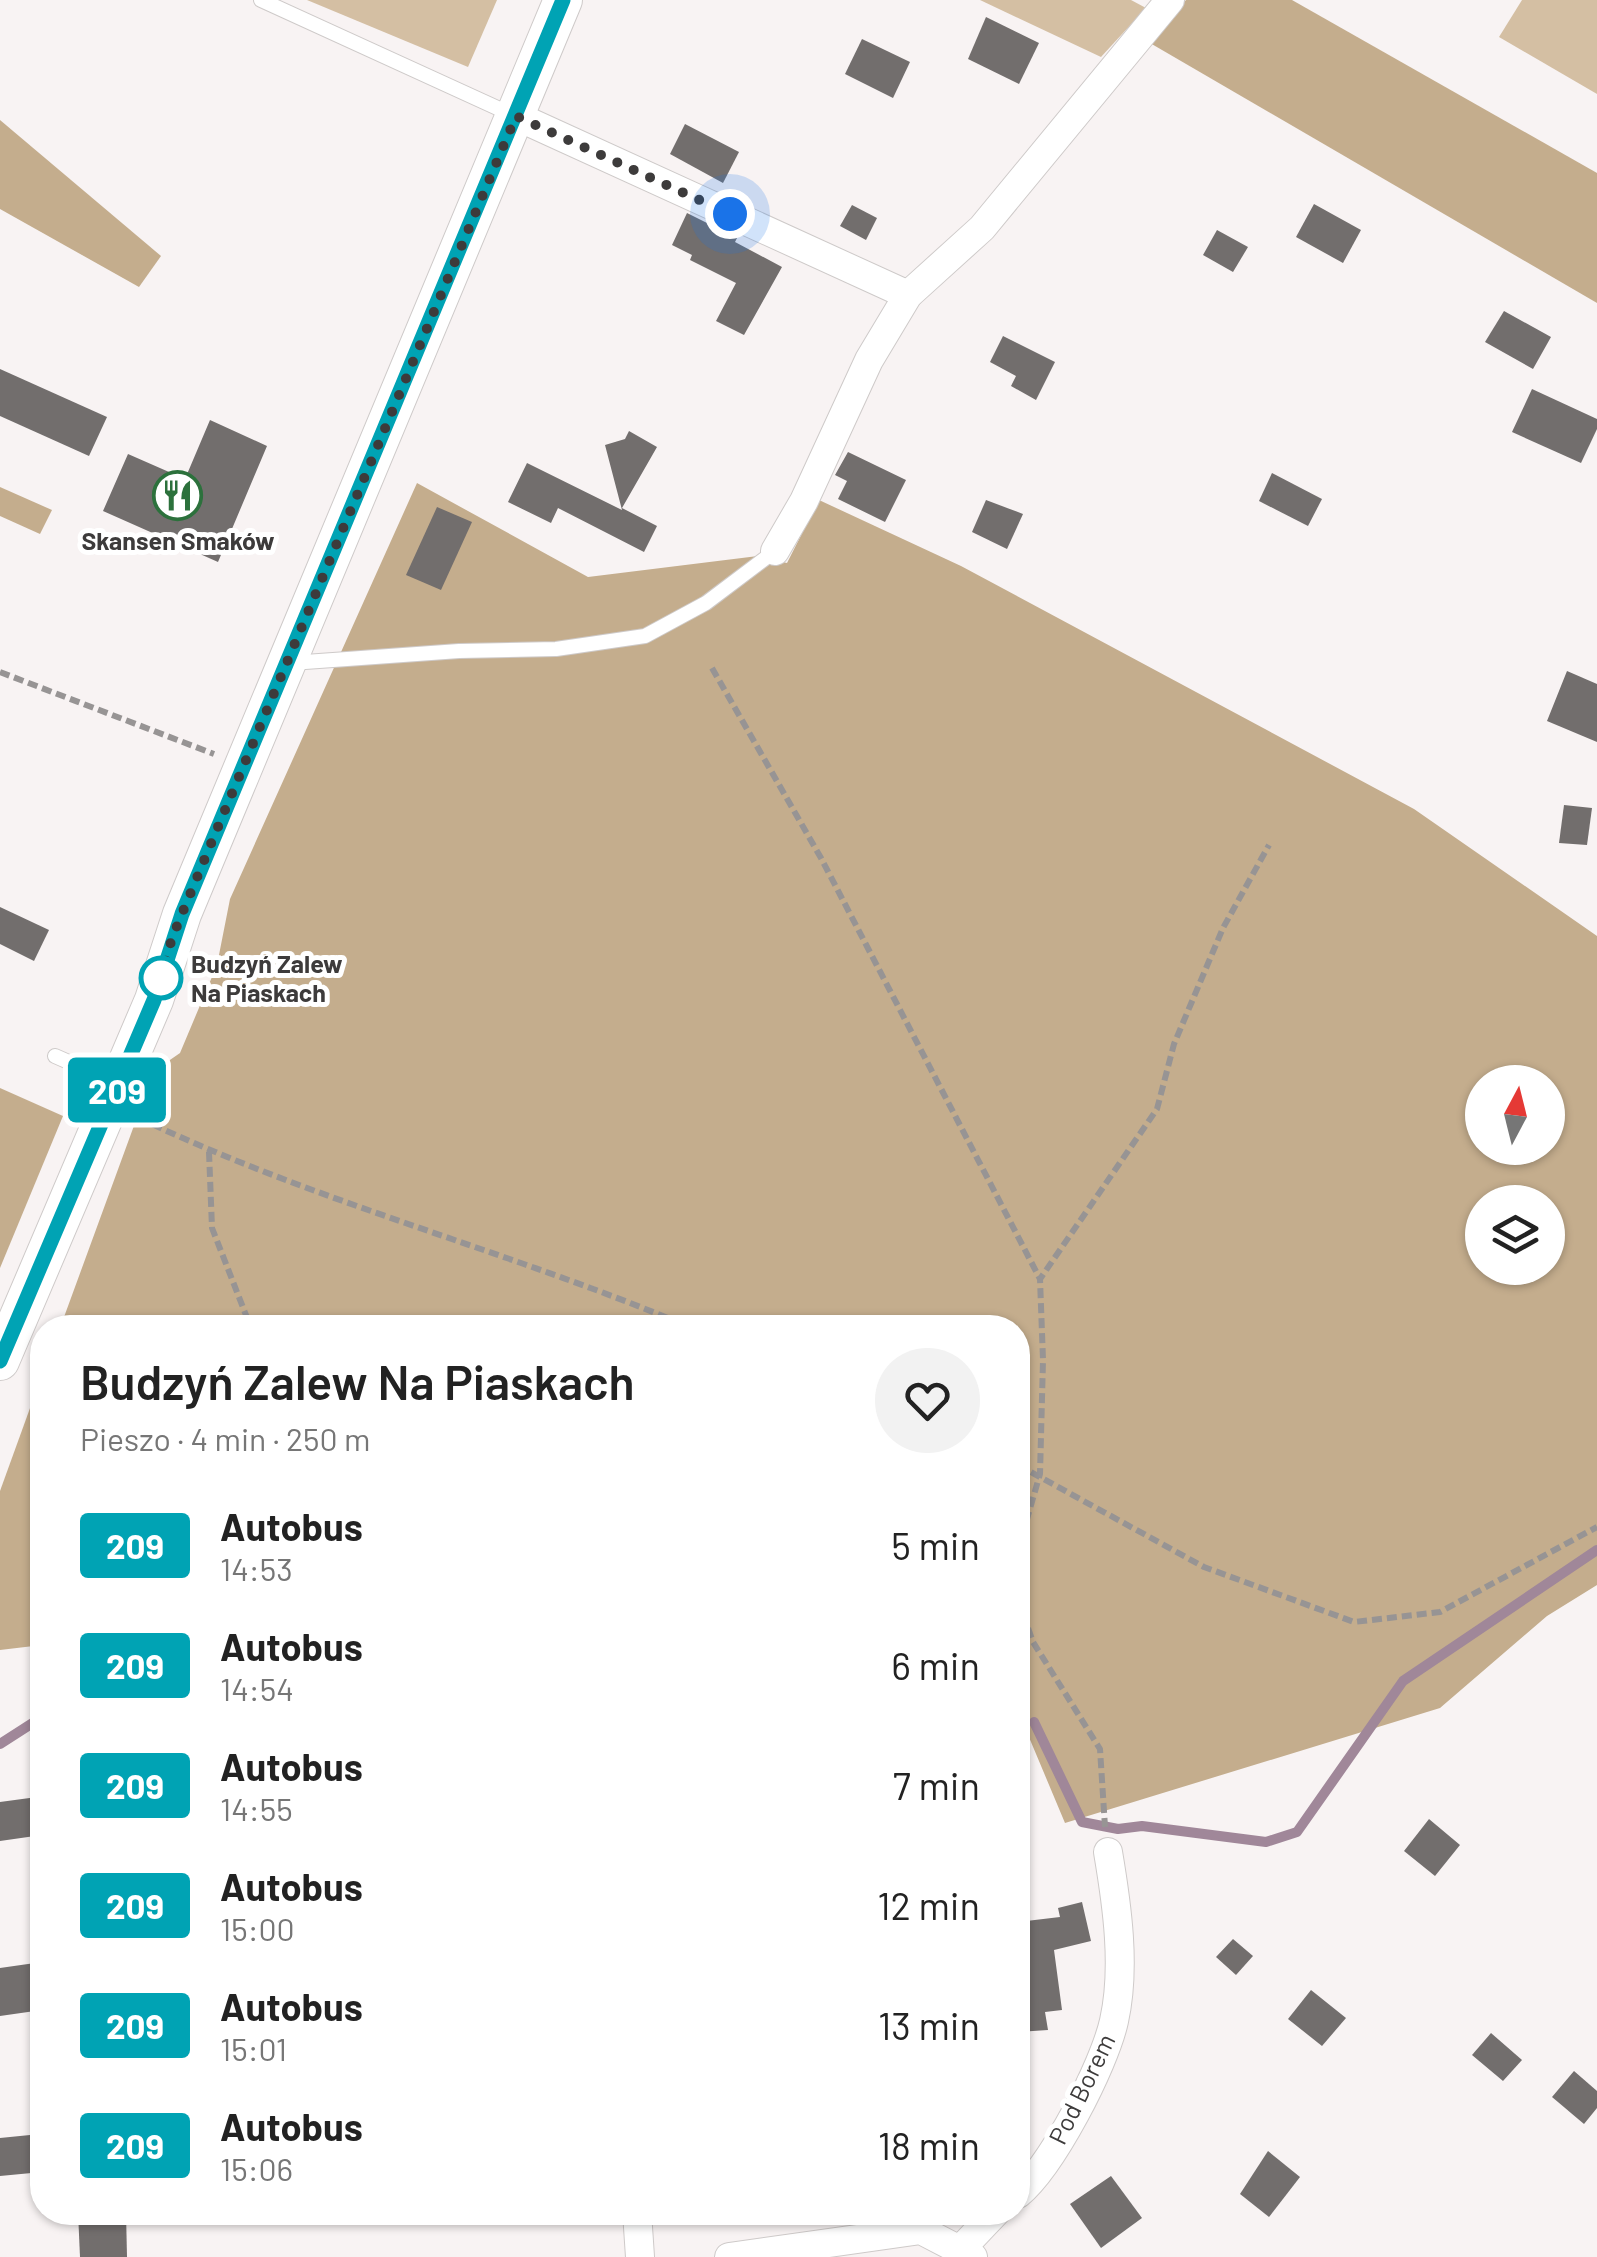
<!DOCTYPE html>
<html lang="pl">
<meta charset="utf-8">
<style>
:root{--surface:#fff;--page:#f2f2f2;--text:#222;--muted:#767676}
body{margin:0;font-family:Barlow,sans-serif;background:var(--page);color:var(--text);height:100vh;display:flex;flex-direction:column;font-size:38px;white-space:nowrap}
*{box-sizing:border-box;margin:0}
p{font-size:32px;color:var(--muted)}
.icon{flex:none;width:55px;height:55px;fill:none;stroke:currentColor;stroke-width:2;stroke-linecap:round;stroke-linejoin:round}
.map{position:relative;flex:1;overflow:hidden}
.panel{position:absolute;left:30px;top:1315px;width:1000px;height:910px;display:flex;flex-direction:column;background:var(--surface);border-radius:40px;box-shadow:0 2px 8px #0004}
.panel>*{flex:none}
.badge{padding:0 20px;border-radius:8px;font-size:35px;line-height:65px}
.needle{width:65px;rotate:7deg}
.buttons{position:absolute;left:1465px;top:1065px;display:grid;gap:20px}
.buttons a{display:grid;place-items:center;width:100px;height:100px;border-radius:50%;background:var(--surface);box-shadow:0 2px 8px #0004;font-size:50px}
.you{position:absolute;width:50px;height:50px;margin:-25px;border:8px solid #fff;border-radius:50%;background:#1a73e8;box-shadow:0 0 0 15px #1a73e833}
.map>.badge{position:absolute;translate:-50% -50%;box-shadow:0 0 0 5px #fff}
.round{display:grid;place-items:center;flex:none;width:105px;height:105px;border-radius:52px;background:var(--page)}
.head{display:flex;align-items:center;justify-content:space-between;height:170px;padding:0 50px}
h1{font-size:48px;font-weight:600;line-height:75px}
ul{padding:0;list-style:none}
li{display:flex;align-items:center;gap:30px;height:120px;padding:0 50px}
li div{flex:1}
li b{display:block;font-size:38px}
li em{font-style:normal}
li .badge{min-width:110px;font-weight:700;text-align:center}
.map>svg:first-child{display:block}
</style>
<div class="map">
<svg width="1597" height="2257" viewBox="0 0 1597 2257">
<rect width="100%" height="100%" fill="#f8f3f3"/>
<!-- green -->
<g fill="#d4bfa3">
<path d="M307 0H497L468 67Z"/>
<path d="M980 0H1131L1146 8 1101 57Z"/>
<path d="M1522 0H1597V94L1499 37Z"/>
</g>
<!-- forest -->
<g fill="#c4ad8d" fill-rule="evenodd">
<path d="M1186 0H1292L1597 173V303L1150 43Z"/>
<path d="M0 120 161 256 139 287 0 209Z"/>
<path d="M417 483 588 577 758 556 787 563 819 500 961 566 1414 809 1597 936V1585L1547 1616 1440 1708 1065 1823 1018 1711V1328H60L154 1071 180 1053 217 965 230 899ZM1482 1082H1548V1148H1482ZM1482 1202H1548V1268H1482Z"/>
<path d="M0 487 52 510 40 534 0 516Z"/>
<path d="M0 1088 63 1116 0 1268Z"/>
<path d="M42 1375V1645L0 1650V1491Z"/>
</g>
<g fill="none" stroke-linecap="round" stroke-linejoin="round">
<!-- stream -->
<g stroke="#a08799" stroke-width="10">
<path d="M1018 1684 1025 1703"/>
<path d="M1034 1722 1082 1822 1118 1829 1142 1826 1266 1842 1297 1832 1403 1681 1597 1550"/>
<path d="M0 1744 42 1717"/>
</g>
</g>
<!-- building -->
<g fill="#726e6d">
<path d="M986 17 1039 43 1019 84 968 59Z"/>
<path d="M862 39 910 62 893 98 845 74Z"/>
<path d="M685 124 739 152 723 183 670 154Z"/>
<path d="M1314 204 1361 230 1343 263 1296 237Z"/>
<path d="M852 205 877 218 866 240 840 226Z"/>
<path d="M687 213 737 238 735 242 782 267 744 335 716 321 736 283 690 260 692 255 672 245Z"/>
<path d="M1217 230 1248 247 1233 272 1203 255Z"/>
<path d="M1504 311 1551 337 1533 369 1485 342Z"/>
<path d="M1003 336 1055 362 1036 400 1011 386 1016 376 990 362Z"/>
<path d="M0 369 107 417 89 456 0 416Z"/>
<path d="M1532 389 1597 419V429L1581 463 1512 432Z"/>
<path d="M210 420 267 446 218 562 103 511 128 454 185 479Z"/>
<path d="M629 431 657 447 622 508 657 526 644 552 558 508 551 523 508 502 527 463 622 510 605 445 625 439Z"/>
<path d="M848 452 906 480 885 522 838 499 847 481 835 475Z"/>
<path d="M1272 473 1322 499 1308 526 1259 501Z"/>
<path d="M986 500 1023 514 1007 549 972 532Z"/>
<path d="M437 507 472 522 441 590 406 575Z"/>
<path d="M1567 671 1597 684V742L1547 721Z"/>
<path d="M1564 805 1592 808 1587 845 1559 843Z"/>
<path d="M0 907 49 930 34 961 0 944Z"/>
<path d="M37 1797 42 1835 0 1841V1802Z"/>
<path d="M1429 1819 1460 1845 1435 1876 1404 1851Z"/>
<path d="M1082 1902 1091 1941 1054 1950 1062 2010 1045 2012 1048 2030 1018 2032V1922L1060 1917 1058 1908Z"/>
<path d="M1233 1939 1253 1956 1236 1975 1216 1957Z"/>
<path d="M42 1962V2010L0 2016V1968Z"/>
<path d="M1311 1990 1346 2018 1322 2046 1288 2019Z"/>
<path d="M1491 2033 1522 2060 1503 2081 1472 2055Z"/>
<path d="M1574 2071 1597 2091V2108L1584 2124 1552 2097Z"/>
<path d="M40 2134 42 2172 0 2176V2138Z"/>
<path d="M1268 2151 1300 2177 1269 2217 1240 2194Z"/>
<path d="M1111 2176 1142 2218 1101 2248 1070 2204Z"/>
<path d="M78 2212H126L127 2257H80Z"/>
</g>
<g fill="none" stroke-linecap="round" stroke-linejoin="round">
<defs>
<g id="service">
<path d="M261 0 515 116"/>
<path d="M291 663 459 651 556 649 645 636 706 603 775 551"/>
<path d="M55 1056 114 1082"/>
</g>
<g id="minor">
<path d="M516 116 908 295"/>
<path d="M775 551 804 501 869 360 908 295 982 228 1170 0"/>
<path d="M1018 2194C1052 2166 1104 2066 1114 2021 1126 1968 1117 1905 1108 1852"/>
<path d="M637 2212 640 2257"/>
<path d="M960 2250 996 2212"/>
<path d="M729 2257 921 2230 973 2257"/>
</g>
<path id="secondary" d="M0 1361 154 1000 182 914 563 0"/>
</defs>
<!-- service casing -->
<use href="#service" stroke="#cecac9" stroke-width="16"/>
<!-- minor casing -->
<use href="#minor" stroke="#cecac9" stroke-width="30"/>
<!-- secondary casing -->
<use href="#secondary" stroke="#cecac9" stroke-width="40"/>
<!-- path -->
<g stroke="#979494" stroke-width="6" stroke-dasharray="10 5" stroke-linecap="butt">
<path d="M712 668 821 858 1040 1279"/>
<path d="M0 672 214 754"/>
<path d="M139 1118C317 1203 510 1251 692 1328"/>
<path d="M209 1152 212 1228 251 1328"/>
<path d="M1018 1465 1204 1567 1354 1622 1440 1612 1597 1527"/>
<path d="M1018 1550 1040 1474 1043 1360 1040 1279 1157 1109 1174 1044 1223 928 1269 845"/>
<path d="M1018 1600 1033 1642 1100 1749 1105 1827"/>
<path d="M1018 1641 1033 1642"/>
</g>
<!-- service -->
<use href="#service" stroke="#fff" stroke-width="14"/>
<!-- minor -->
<use href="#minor" stroke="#fff" stroke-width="28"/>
<!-- secondary -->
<use href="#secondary" stroke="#fff" stroke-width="38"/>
</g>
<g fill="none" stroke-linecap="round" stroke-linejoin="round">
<defs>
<path id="line" d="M0 1361 154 1000 182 914 563 0"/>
</defs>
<!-- line casing -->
<use href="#line" stroke="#fff" stroke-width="22"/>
<!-- line -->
<use href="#line" stroke="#00a3b4" stroke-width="15"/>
<!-- walk -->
<path stroke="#3d3b3b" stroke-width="10" stroke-dasharray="0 18" d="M161 978 172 938 215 834 516 116 730 214"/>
</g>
<!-- icons -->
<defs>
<symbol id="restaurant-ring" viewBox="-11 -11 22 22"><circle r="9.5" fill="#fff" stroke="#2c713c" stroke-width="1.5"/><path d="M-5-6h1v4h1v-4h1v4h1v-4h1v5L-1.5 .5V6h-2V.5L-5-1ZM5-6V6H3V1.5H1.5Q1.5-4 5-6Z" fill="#2c713c"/></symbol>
</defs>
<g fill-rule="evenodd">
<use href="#restaurant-ring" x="150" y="468" width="55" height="55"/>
</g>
<!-- markers -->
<circle fill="#fff" stroke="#00a3b4" stroke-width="5" cx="161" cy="978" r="20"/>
<g text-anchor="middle" stroke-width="10" stroke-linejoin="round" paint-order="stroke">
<!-- poi labels -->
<g font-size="25" font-weight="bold" fill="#3d3b3b" stroke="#fff">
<text x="178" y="550">Skansen Smaków</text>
</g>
<!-- stop labels -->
<g font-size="25" font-weight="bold" fill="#3d3b3b" stroke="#fff" text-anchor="start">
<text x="191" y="973">Budzyń Zalew<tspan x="191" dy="29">Na Piaskach</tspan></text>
</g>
<!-- street labels -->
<g font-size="25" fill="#3d3b3b" stroke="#fff">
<text transform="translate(1082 2089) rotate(-64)" y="9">Pod Borem</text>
</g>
</g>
</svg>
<div class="buttons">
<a><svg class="needle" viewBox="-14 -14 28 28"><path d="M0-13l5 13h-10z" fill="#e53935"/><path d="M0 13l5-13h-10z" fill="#767676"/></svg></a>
<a><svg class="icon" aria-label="layers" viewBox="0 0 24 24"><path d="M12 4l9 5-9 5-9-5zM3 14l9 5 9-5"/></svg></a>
</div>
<div class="you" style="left:730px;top:214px"></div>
<b class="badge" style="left:117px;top:1090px;background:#00a3b4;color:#fff">209</b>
<section class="panel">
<div class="head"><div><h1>Budzyń Zalew Na Piaskach</h1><p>Pieszo · 4 min · 250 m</p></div><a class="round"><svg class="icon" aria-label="heart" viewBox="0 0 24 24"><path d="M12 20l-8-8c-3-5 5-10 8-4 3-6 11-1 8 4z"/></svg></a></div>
<ul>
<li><span class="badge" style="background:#00a3b4;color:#fff">209</span><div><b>Autobus</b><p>14:53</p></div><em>5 min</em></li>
<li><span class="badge" style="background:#00a3b4;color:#fff">209</span><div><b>Autobus</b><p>14:54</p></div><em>6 min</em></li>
<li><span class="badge" style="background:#00a3b4;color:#fff">209</span><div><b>Autobus</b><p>14:55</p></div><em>7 min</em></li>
<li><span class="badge" style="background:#00a3b4;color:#fff">209</span><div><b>Autobus</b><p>15:00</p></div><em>12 min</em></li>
<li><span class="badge" style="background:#00a3b4;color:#fff">209</span><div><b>Autobus</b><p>15:01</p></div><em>13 min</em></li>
<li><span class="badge" style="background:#00a3b4;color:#fff">209</span><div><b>Autobus</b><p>15:06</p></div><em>18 min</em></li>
</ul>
</section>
</div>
